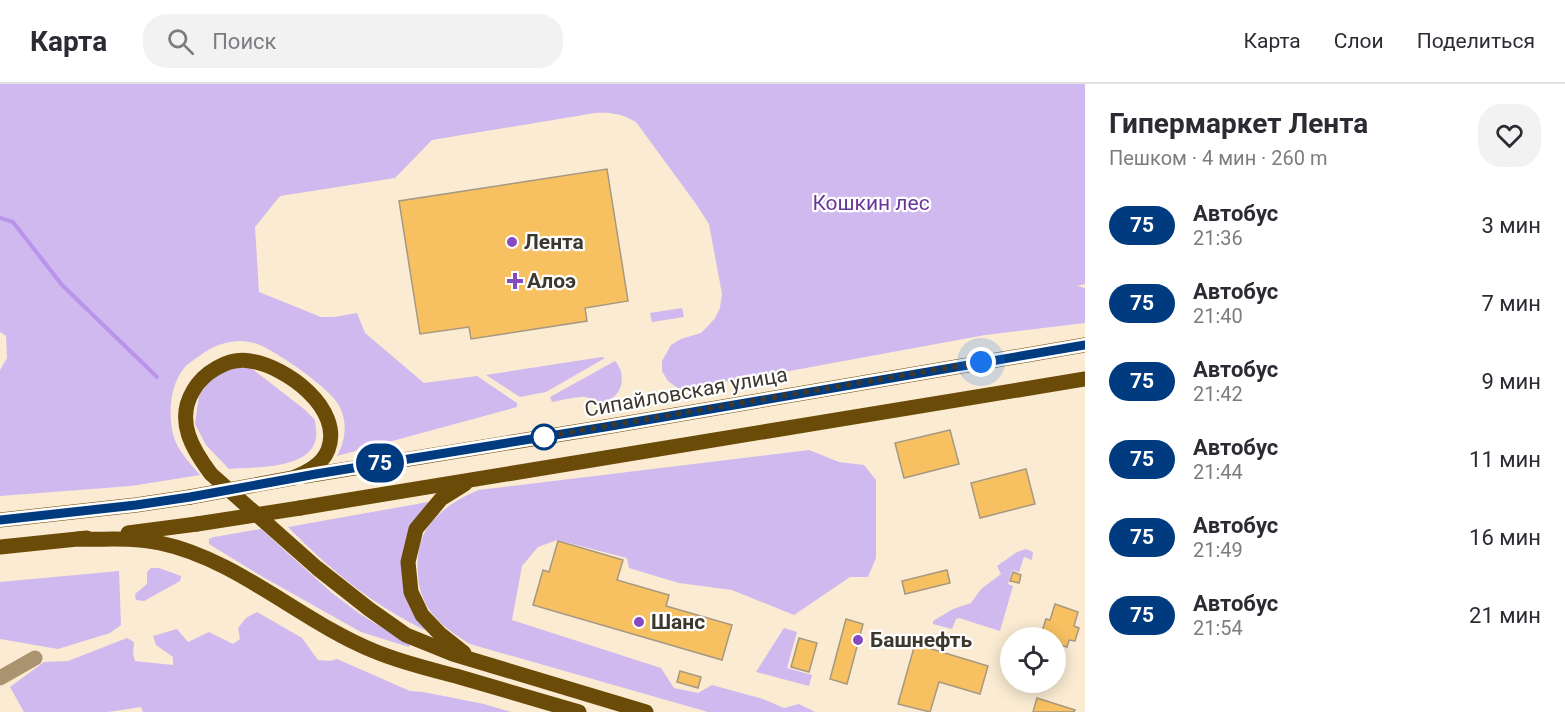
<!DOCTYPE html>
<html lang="ru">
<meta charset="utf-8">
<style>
:root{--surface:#fff;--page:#f2f2f3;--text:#2b2b33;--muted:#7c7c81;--line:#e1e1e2}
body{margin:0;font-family:Roboto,sans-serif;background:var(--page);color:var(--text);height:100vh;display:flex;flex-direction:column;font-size:22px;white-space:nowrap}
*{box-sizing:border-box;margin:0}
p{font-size:20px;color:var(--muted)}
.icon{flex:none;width:33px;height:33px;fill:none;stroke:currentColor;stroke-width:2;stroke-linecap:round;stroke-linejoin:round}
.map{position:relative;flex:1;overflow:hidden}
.drawer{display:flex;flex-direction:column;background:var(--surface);width:480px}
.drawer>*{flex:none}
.badge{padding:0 12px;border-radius:20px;font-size:21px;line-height:39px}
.buttons{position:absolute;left:1000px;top:543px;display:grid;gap:12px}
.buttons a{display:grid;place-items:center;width:66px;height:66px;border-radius:50%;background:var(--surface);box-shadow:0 3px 15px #0003;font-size:30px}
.you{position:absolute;width:30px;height:30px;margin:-15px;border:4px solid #fff;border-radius:50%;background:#1a73e8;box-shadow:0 0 0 9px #1a73e833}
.map>.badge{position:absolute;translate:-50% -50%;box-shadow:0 0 0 3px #fff}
.round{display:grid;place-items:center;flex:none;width:63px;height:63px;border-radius:24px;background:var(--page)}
.headline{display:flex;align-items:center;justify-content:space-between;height:102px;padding:0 24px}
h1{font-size:28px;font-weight:700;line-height:45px}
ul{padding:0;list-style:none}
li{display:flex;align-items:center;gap:18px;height:78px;padding:0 24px}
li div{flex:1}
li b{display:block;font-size:22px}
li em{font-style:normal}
li .badge{min-width:66px;font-weight:700;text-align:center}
header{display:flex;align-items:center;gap:36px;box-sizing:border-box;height:84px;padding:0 30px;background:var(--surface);border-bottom:2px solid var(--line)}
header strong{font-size:28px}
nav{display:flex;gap:33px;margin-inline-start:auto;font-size:21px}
.search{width:420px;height:54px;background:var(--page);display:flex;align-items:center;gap:15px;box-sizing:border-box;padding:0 21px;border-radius:24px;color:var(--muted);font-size:22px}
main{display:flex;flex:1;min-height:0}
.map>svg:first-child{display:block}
</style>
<header>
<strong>Карта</strong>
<div class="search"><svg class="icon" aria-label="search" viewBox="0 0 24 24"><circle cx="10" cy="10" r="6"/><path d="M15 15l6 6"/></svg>Поиск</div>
<nav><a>Карта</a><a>Слои</a><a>Поделиться</a></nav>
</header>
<main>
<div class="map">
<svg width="1085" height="628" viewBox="0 0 1085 628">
<rect width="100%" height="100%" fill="#faebd2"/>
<!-- green -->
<g fill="#cfb9ef">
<path d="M0 0H1085V200L1077 202 1085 204V239L985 251 773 290 679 305 668 297 662 287V277L671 261 681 255 701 249 709 241 715 234 720 224 722 210 709 140 696 120 636 38C622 30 611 28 595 29L432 56 395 94 280 112 255 143 259 208 321 233H334L357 229 365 249 424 299 477 292 517 319V323L337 372C346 356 348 336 338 320 329 304 280 270 262 262 256 259 247 257 240 257 227 257 213 262 202 270 197 274 188 279 184 284 170 302 168 328 173 350 176 365 190 379 200 391L131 402 0 412V286L7 274 6 252 0 248Z"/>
<path d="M682 224 684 233 652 238 650 229Z"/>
<path d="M602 273 605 274 546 308 520 313 486 291Z"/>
<path d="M615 277C626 289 624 310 607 317 597 321 593 314 585 313 579 312 559 317 552 318L550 313Z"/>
<path d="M231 283 251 284 304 325 315 336C315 341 317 348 316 354 311 386 253 383 229 385L206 361 195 340 199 312 210 296Z"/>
<path d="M809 366 839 378 864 381 876 396V474L868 493H850L794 531 732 506 679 499 629 484 627 474 557 456 538 463 522 482 512 536 661 584 674 604 698 609 712 601 763 615 784 624 799 620 815 628H708L470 560C452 549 433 536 424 516 420 508 418 497 418 489 417 477 418 463 423 452 433 430 458 414 479 406Z"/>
<path d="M434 417 403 476 427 547C374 522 329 485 288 443Z"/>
<path d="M261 445 332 509 360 530 410 561 409 563 361 548 263 493 209 460V455L214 453Z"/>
<path d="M1026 465 1033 468 1032 476 1024 473 1019 488 1012 486 1008 500 1013 502 1000 547 959 534 956 535 952 545 933 540V537L953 525 971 519 981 505 1001 490 997 482 1017 468Z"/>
<path d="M151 484H159L181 492 180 497 144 517 136 516 135 510 147 500V488Z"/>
<path d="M119 487 121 541 110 549 58 565 0 555V498Z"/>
<path d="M257 528 302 554 318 576 330 577 337 575 410 607 423 608 484 620 511 628H143L141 623 108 628H24L10 603 44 578 68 577 127 554 134 558 133 570 135 577 173 581V573L156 561 153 552 177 545 188 558 209 548 233 560 240 555 238 544 246 534Z"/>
<path d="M784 544 797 548 787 584 812 591 809 602 756 588Z"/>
</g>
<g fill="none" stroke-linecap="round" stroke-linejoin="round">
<!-- stream -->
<path stroke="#ba93ea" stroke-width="4" d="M0 134 13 138 62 201 157 293"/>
</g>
<!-- building -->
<g fill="#f7c162" stroke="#a69882" stroke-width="1.5">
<path d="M607 85 628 217 585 224 587 237 471 255 469 243 420 250 399 117Z"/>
<path d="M950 346 959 380 904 394 895 359Z"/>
<path d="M1026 385 1035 420 980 434 971 399Z"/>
<path d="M558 457 623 476 617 496 669 511 666 522 732 541 722 576 533 521 543 486 549 488Z"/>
<path d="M947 486 950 499 905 510 902 497Z"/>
<path d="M1013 488 1021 491 1019 499 1010 497Z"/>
<path d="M1055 520 1078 528 1074 542 1079 544 1075 557 1069 556 1067 563 1056 560V554H1044L1046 548 1042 547 1046 535 1050 536Z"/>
<path d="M846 535 863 540 847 600 830 595Z"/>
<path d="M799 554 817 559 809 588 791 583Z"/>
<path d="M915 560 988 582 980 610 939 598 930 628 898 620Z"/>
<path d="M680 587 701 593 698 604 677 598Z"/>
<path d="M1037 614 1075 626 1074 628H1033Z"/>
</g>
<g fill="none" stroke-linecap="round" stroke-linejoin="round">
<!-- minor -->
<path stroke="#aa936f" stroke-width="15" d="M0 594 35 574"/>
<!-- major -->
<g stroke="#6b4b08" stroke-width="15">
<path d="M305 392 611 342 1085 261"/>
<path d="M293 394C307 388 322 381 328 366 344 325 286 282 250 277 228 273 203 289 193 307 175 337 193 366 211 390L317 484 369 525 406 551 453 570 646 628"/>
<path d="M300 424 1085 295"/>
<path d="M0 436 136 421 190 413"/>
<path d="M128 449 197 440"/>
<path d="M78 455C105 456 134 453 160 459 237 475 302 538 374 567 400 578 429 585 456 592 497 604 538 616 579 628"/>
<path d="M0 463 87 454"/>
<path d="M464 569 440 550 422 531 411 508 408 478 416 445 441 415 465 400"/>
</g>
<!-- major-bridge -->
<g stroke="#6b4b08" stroke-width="15">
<path d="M190 413 293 394"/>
<path d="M197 440 300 424"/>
</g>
</g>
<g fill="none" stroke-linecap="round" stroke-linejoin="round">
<defs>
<path id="line" d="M0 436 136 421 190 413 316 390 611 342 1085 261"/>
</defs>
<!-- line casing -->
<use href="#line" stroke="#fff" stroke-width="14"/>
<!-- line -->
<use href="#line" stroke="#003b80" stroke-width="9"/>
<!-- walk -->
<path stroke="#3d382e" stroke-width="6" stroke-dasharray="0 10.8" d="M544 353H542L981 278"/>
</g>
<!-- markers -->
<g fill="#864bc1" stroke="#fff" stroke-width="2">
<circle cx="512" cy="158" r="6"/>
<path d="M512 188h6v6h6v6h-6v6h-6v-6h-6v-6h6z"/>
<circle cx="639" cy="538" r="6"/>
<circle cx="858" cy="556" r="6"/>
</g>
<circle fill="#fff" stroke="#003b80" stroke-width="3" cx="544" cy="353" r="12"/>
<g text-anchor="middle" stroke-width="4.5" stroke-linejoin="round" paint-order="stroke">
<!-- park labels -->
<g font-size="21" fill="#69369a" stroke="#fff">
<text x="871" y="126">Кошкин лес</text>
</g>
<!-- poi labels -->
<g font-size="21" font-weight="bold" fill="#3d382e" stroke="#fff" text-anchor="start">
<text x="524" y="165">Лента</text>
<text x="527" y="204">Алоэ</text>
<text x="651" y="545">Шанс</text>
<text x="870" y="563">Башнефть</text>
</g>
<!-- street labels -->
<g font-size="21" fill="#3d382e" stroke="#fff">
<text transform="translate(686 308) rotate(-10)" y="7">Сипайловская улица</text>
</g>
</g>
</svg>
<div class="buttons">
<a><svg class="icon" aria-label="locate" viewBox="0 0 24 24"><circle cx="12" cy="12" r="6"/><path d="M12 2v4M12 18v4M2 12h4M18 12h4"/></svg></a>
</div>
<div class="you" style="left:981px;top:278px"></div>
<b class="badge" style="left:380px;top:379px;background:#003b80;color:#fff">75</b>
</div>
<section class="drawer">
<div class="headline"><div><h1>Гипермаркет Лента</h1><p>Пешком · 4 мин · 260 m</p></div><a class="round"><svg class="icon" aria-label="heart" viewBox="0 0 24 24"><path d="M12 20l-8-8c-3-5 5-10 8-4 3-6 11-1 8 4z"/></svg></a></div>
<ul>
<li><span class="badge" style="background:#003b80;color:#fff">75</span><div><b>Автобус</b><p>21:36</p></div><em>3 мин</em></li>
<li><span class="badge" style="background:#003b80;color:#fff">75</span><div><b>Автобус</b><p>21:40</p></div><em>7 мин</em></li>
<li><span class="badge" style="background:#003b80;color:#fff">75</span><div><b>Автобус</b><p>21:42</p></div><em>9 мин</em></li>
<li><span class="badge" style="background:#003b80;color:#fff">75</span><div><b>Автобус</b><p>21:44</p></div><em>11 мин</em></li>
<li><span class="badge" style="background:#003b80;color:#fff">75</span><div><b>Автобус</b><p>21:49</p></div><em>16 мин</em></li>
<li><span class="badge" style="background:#003b80;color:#fff">75</span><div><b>Автобус</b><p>21:54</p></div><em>21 мин</em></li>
</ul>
</section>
</main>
